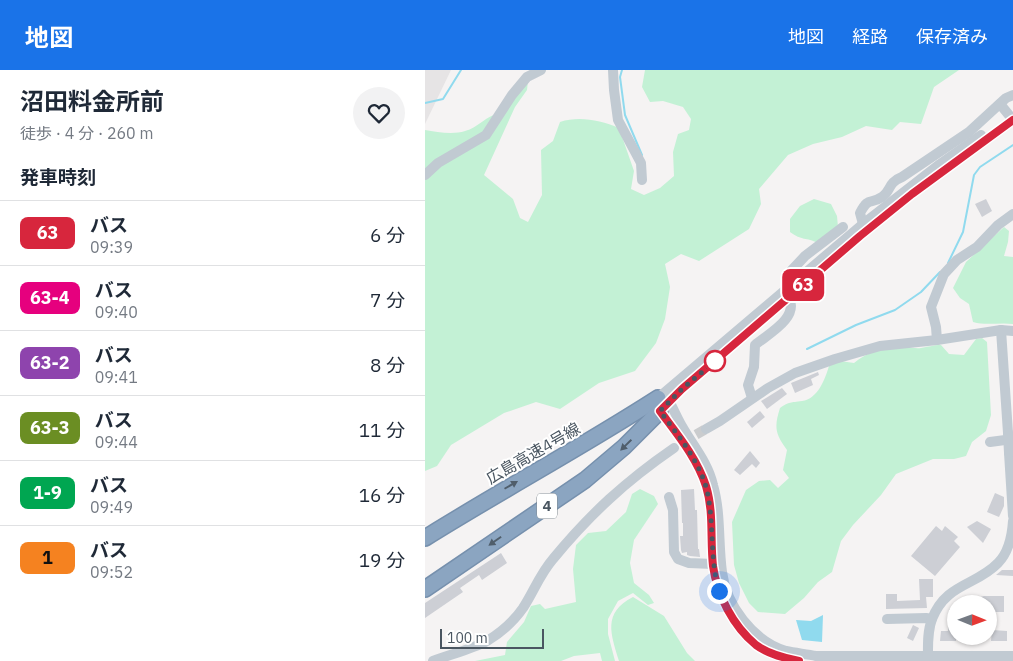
<!DOCTYPE html>
<html lang="ja">
<meta charset="utf-8">
<style>
:root{--surface:#fff;--page:#f2f2f3;--text:#1f2937;--muted:#747a83;--line:#e0e1e3;--accent:#1a73e8}
body{margin:0;font-family:"IBM Plex Sans","Noto Sans JP",sans-serif;background:var(--page);color:var(--text);height:100vh;display:flex;flex-direction:column;font-size:19px;white-space:nowrap}
*{box-sizing:border-box;margin:0}
p{font-size:16px;color:var(--muted)}
.icon{flex:none;width:28px;height:28px;fill:none;stroke:currentColor;stroke-width:2;stroke-linecap:round;stroke-linejoin:round}
.map{position:relative;flex:1;overflow:hidden}
.sheet{display:flex;flex-direction:column;background:var(--surface);width:425px}
.sheet>*{flex:none}
.badge{padding:0 10px;border-radius:8px;font-size:18px;line-height:32px}
.needle{width:32px;rotate:91deg}
.buttons{position:absolute;left:522px;top:525px;display:grid;gap:10px}
.buttons a{display:grid;place-items:center;width:50px;height:50px;border-radius:50%;background:var(--surface);box-shadow:0 1px 4px #0004;font-size:25px}
.scale{position:absolute;left:15px;bottom:12px;width:104px;box-sizing:border-box;padding-left:5px;border:2px solid #4a5661;border-top:0;font-size:14px;line-height:18px;white-space:nowrap;color:#4a5661;-webkit-text-stroke:4px #fff;paint-order:stroke}
.you{position:absolute;width:25px;height:25px;margin:-12px;border:4px solid #fff;border-radius:50%;background:#1a73e8;box-shadow:0 0 0 8px #1a73e833}
.map>.badge{position:absolute;translate:-50% -50%;box-shadow:0 0 0 2px #fff}
h2{padding:0 20px;font-size:19px;line-height:45px}
.round{display:grid;place-items:center;flex:none;width:52px;height:52px;border-radius:26px;background:var(--page)}
.summary{display:flex;align-items:center;justify-content:space-between;height:85px;padding:0 20px}
h1{font-size:24px;font-weight:700;line-height:38px}
ul{padding:0;list-style:none}
li{display:flex;align-items:center;gap:15px;height:65px;padding:0 20px;border-top:1px solid var(--line)}
li div{flex:1}
li b{display:block;font-size:19px}
li em{font-style:normal}
li .badge{min-width:55px;font-weight:700;text-align:center}
header{display:flex;align-items:center;gap:30px;box-sizing:border-box;height:70px;padding:0 25px;background:var(--accent);color:#fff}
header strong{font-size:24px}
nav{display:flex;gap:28px;margin-inline-start:auto;font-size:18px}
main{display:flex;flex:1;min-height:0}
.map>svg:first-child{display:block}
</style>
<header>
<strong>地図</strong>
<nav><a>地図</a><a>経路</a><a>保存済み</a></nav>
</header>
<main>
<section class="sheet">
<div class="summary"><div><h1>沼田料金所前</h1><p>徒歩 · 4 分 · 260 m</p></div><a class="round"><svg class="icon" aria-label="heart" viewBox="0 0 24 24"><path d="M12 20l-8-8c-3-5 5-10 8-4 3-6 11-1 8 4z"/></svg></a></div>
<h2>発車時刻</h2>
<ul>
<li><span class="badge" style="background:#d7263d;color:#fff">63</span><div><b>バス</b><p>09:39</p></div><em>6 分</em></li>
<li><span class="badge" style="background:#e6007e;color:#fff">63-4</span><div><b>バス</b><p>09:40</p></div><em>7 分</em></li>
<li><span class="badge" style="background:#8e44ad;color:#fff">63-2</span><div><b>バス</b><p>09:41</p></div><em>8 分</em></li>
<li><span class="badge" style="background:#6b8e23;color:#fff">63-3</span><div><b>バス</b><p>09:44</p></div><em>11 分</em></li>
<li><span class="badge" style="background:#00a651;color:#fff">1-9</span><div><b>バス</b><p>09:49</p></div><em>16 分</em></li>
<li><span class="badge" style="background:#f58220;color:#111">1</span><div><b>バス</b><p>09:52</p></div><em>19 分</em></li>
</ul>
</section>
<div class="map">
<svg width="588" height="591" viewBox="0 0 588 591">
<rect width="100%" height="100%" fill="#f5f3f3"/>
<!-- education -->
<path fill="#e6e4e5" d="M0 0H26L0 54Z"/>
<!-- green -->
<g fill="#c3f1d5">
<path d="M220 0H534L509 17 496 54 475 52 467 60 441 56 417 67 388 74 363 85 334 119 336 134 324 159 274 191 256 184 240 194 245 217 240 249 231 273 210 301 174 313 135 339 111 332 79 343 26 375 12 396 0 401V60C12 62 28 65 40 61 53 58 61 45 76 43L103 11 102 20 90 37 59 105 88 129 95 148 103 152 117 125 116 80 128 71 135 52C154 46 175 50 194 58L209 101 206 119 219 125 235 118 249 106 248 82 253 64 264 60 266 49 258 37 238 31 225 32 217 17Z"/>
<path d="M389 129 406 134 412 146 413 157 393 173C381 167 377 171 365 162V149L375 136Z"/>
<path d="M579 157 584 161 583 172 579 186 588 187V254C574 252 562 256 548 252L544 234 535 228 528 218 541 192Z"/>
<path d="M557 268 562 272 566 345 561 361 547 372 541 386 529 389H508L471 404 456 425 428 455 416 471 407 502 393 512 379 528 360 544 333 542 324 533 314 513 309 495 307 452 321 420 334 411 345 410 353 418 364 408 358 400 362 380C350 364 349 357 355 338 365 331 365 333 377 331 393 329 400 309 404 296L415 291 429 293C443 281 461 276 480 277 486 277 491 279 496 278 503 277 508 275 516 275L524 284 539 285 551 269Z"/>
<path d="M215 419 229 426 233 434 209 470 205 493 209 513 224 525 229 533 223 535 208 523 193 531 183 549V564L190 591H177L175 583 149 586 136 591H50L80 585 82 572 99 552 106 536 115 534 120 539 151 532 148 499 151 475 163 463 181 461 201 442 207 424Z"/>
<path d="M208 527 239 546 262 583 270 591H194C186 564 177 543 208 527Z"/>
</g>
<!-- water -->
<path fill="#90daee" d="M398 545 397 572 377 570 371 550 386 551Z"/>
<g fill="none" stroke-linecap="round" stroke-linejoin="round">
<!-- stream -->
<g stroke="#90daee" stroke-width="2">
<path d="M197 0 195 7 200 45 217 85"/>
<path d="M0 33 18 29 36 0"/>
<path d="M523 193 538 162 549 105 555 97 588 75"/>
<path d="M382 279 431 255 470 240 496 222 515 202"/>
</g>
</g>
<!-- building -->
<g fill="#cdcfd5">
<path d="M561 129 567 141 557 147 550 134Z"/>
<path d="M393 302 394 305 386 309 388 315 370 323 366 313Z"/>
<path d="M357 318 362 324 342 339 336 331Z"/>
<path d="M335 341 340 347 327 358 322 352Z"/>
<path d="M325 381 335 393 331 398 327 394 315 405 309 400Z"/>
<path d="M269 419 270 440H272L273 479H274L275 487 265 486 262 485V482L257 483 256 480 255 466H258V453H257L256 420Z"/>
<path d="M570 423 579 427V436L574 447 562 442Z"/>
<path d="M552 451 566 459 558 473 542 457Z"/>
<path d="M511 456 517 461 520 456 533 467 529 471 535 477 510 506 486 486Z"/>
<path d="M76 483 82 493 57 510 54 505 35 518 38 522 0 548V533Z"/>
<path d="M577 500H588V506L571 505Z"/>
<path d="M494 509H508V527H501L502 538 461 539V524H472V531L495 530Z"/>
<path d="M559 526H579V542H567V538H564V534H542V528H552Z"/>
<path d="M524 539H531V571H515L516 561H523Z"/>
<path d="M488 555 494 558 488 571 482 568Z"/>
<path d="M567 560 582 561V571H566Z"/>
</g>
<g fill="none" stroke-linecap="round" stroke-linejoin="round">
<!-- minor-tunnel -->
<path stroke="#caccce" stroke-width="10" stroke-dasharray="10 5" stroke-linecap="butt" d="M258 372 281 359"/>
<defs>
<g id="highway">
<path d="M0 468C77 420 157 377 233 328"/>
<path d="M0 519 160 410 199 377 235 341"/>
</g>
</defs>
<!-- highway casing -->
<use href="#highway" stroke="#7690ad" stroke-width="18"/>
<!-- minor -->
<g stroke="#c1cad2" stroke-width="10">
<path d="M188 0 189 20 193 50 216 93 217 110"/>
<path d="M575 34 588 50"/>
<path d="M0 105 13 93 61 65 87 25 102 7 116 0"/>
<path d="M438 154 435 143C444 126 445 135 457 127 467 120 462 113 477 107L544 62 581 28 588 25"/>
<path d="M368 213 366 209V201L380 186 418 157"/>
<path d="M576 260 583 363"/>
<path d="M512 270 511 257 506 237 519 204 532 190 552 177 573 155 588 144"/>
<path d="M233 328 244 331C249 340 253 350 258 358 269 377 283 393 288 415 296 443 293 473 297 502 301 535 328 571 361 581 370 583 381 584 391 586H588"/>
<path d="M233 328 438 154 515 94 556 65"/>
<path d="M327 328 323 315 329 297 330 275C343 264 374 248 364 228"/>
<path d="M235 336V341C252 364 272 388 281 416 289 442 285 469 288 495 292 525 308 556 331 575 343 584 359 588 373 591"/>
<path d="M239 336 257 319 435 166 487 124 588 50"/>
<path d="M281 359 295 351 343 318 370 303 410 289 455 276 512 270 576 260 588 261"/>
<path d="M565 372 588 369"/>
<path d="M584 383 588 446"/>
<path d="M244 427 248 440 249 482 253 489 264 493 288 494"/>
<path d="M462 549 501 548 507 549"/>
<path d="M8 591C23 585 48 579 62 571 75 563 89 551 98 538 109 521 115 504 128 489 165 444 201 411 249 378"/>
<path d="M503 591C503 577 502 562 507 549 521 513 551 516 573 493 584 482 587 466 588 451"/>
</g>
<!-- highway -->
<use href="#highway" stroke="#8ba5c1" stroke-width="15"/>
<!-- minor-bridge -->
<path stroke="#c1cad2" stroke-width="10" d="M583 363 584 383"/>
</g>
<!-- one-way arrows -->
<defs><path id="oneway-solid" d="M-6-.8H1V-3.2L6.5 0L1 3.2V.8H-6Z" transform="scale(1.25)"/></defs>
<g fill="#505e6b">
<use href="#oneway-solid" transform="translate(201 375) rotate(136)"/>
<use href="#oneway-solid" transform="translate(86 415) rotate(-30)"/>
<use href="#oneway-solid" transform="translate(70 471) rotate(145)"/>
</g>
<g fill="none" stroke-linecap="round" stroke-linejoin="round">
<defs>
<path id="line" d="M374 591C359 588 343 584 331 575 308 556 292 525 288 496 285 469 289 442 281 416 272 388 252 364 235 341L257 319 435 166 487 124 588 50"/>
</defs>
<!-- line casing -->
<use href="#line" stroke="#fff" stroke-width="11"/>
<!-- line -->
<use href="#line" stroke="#d7263d" stroke-width="8"/>
<!-- walk -->
<path stroke="#4a5661" stroke-width="5" stroke-dasharray="0 9" d="M290 291 257 319 235 341C252 364 273 389 281 417 290 451 284 486 294 521"/>
</g>
<!-- markers -->
<circle fill="#fff" stroke="#d7263d" stroke-width="2.5" cx="290" cy="291" r="10"/>
<g text-anchor="middle" stroke-width="4" stroke-linejoin="round" paint-order="stroke">
<!-- shield labels -->
<rect fill="#fff" stroke="#808990" stroke-width="1" x="112" y="423.5" width="20" height="25" rx="4"/>
<g font-size="15" font-weight="bold" fill="#4a5661">
<text x="122" y="441">4</text>
</g>
<!-- street labels -->
<g font-size="16" fill="#4a5661" stroke="#fff">
<text transform="translate(108 383) rotate(-30)" y="6">広島高速4号線</text>
</g>
</g>
</svg>
<div class="buttons">
<a><svg class="needle" viewBox="-14 -14 28 28"><path d="M0-13l5 13h-10z" fill="#e53935"/><path d="M0 13l5-13h-10z" fill="#747a83"/></svg></a>
</div>
<div class="scale">100 m</div>
<div class="you" style="left:294px;top:521px"></div>
<b class="badge" style="left:378px;top:215px;background:#d7263d;color:#fff">63</b>
</div>
</main>
